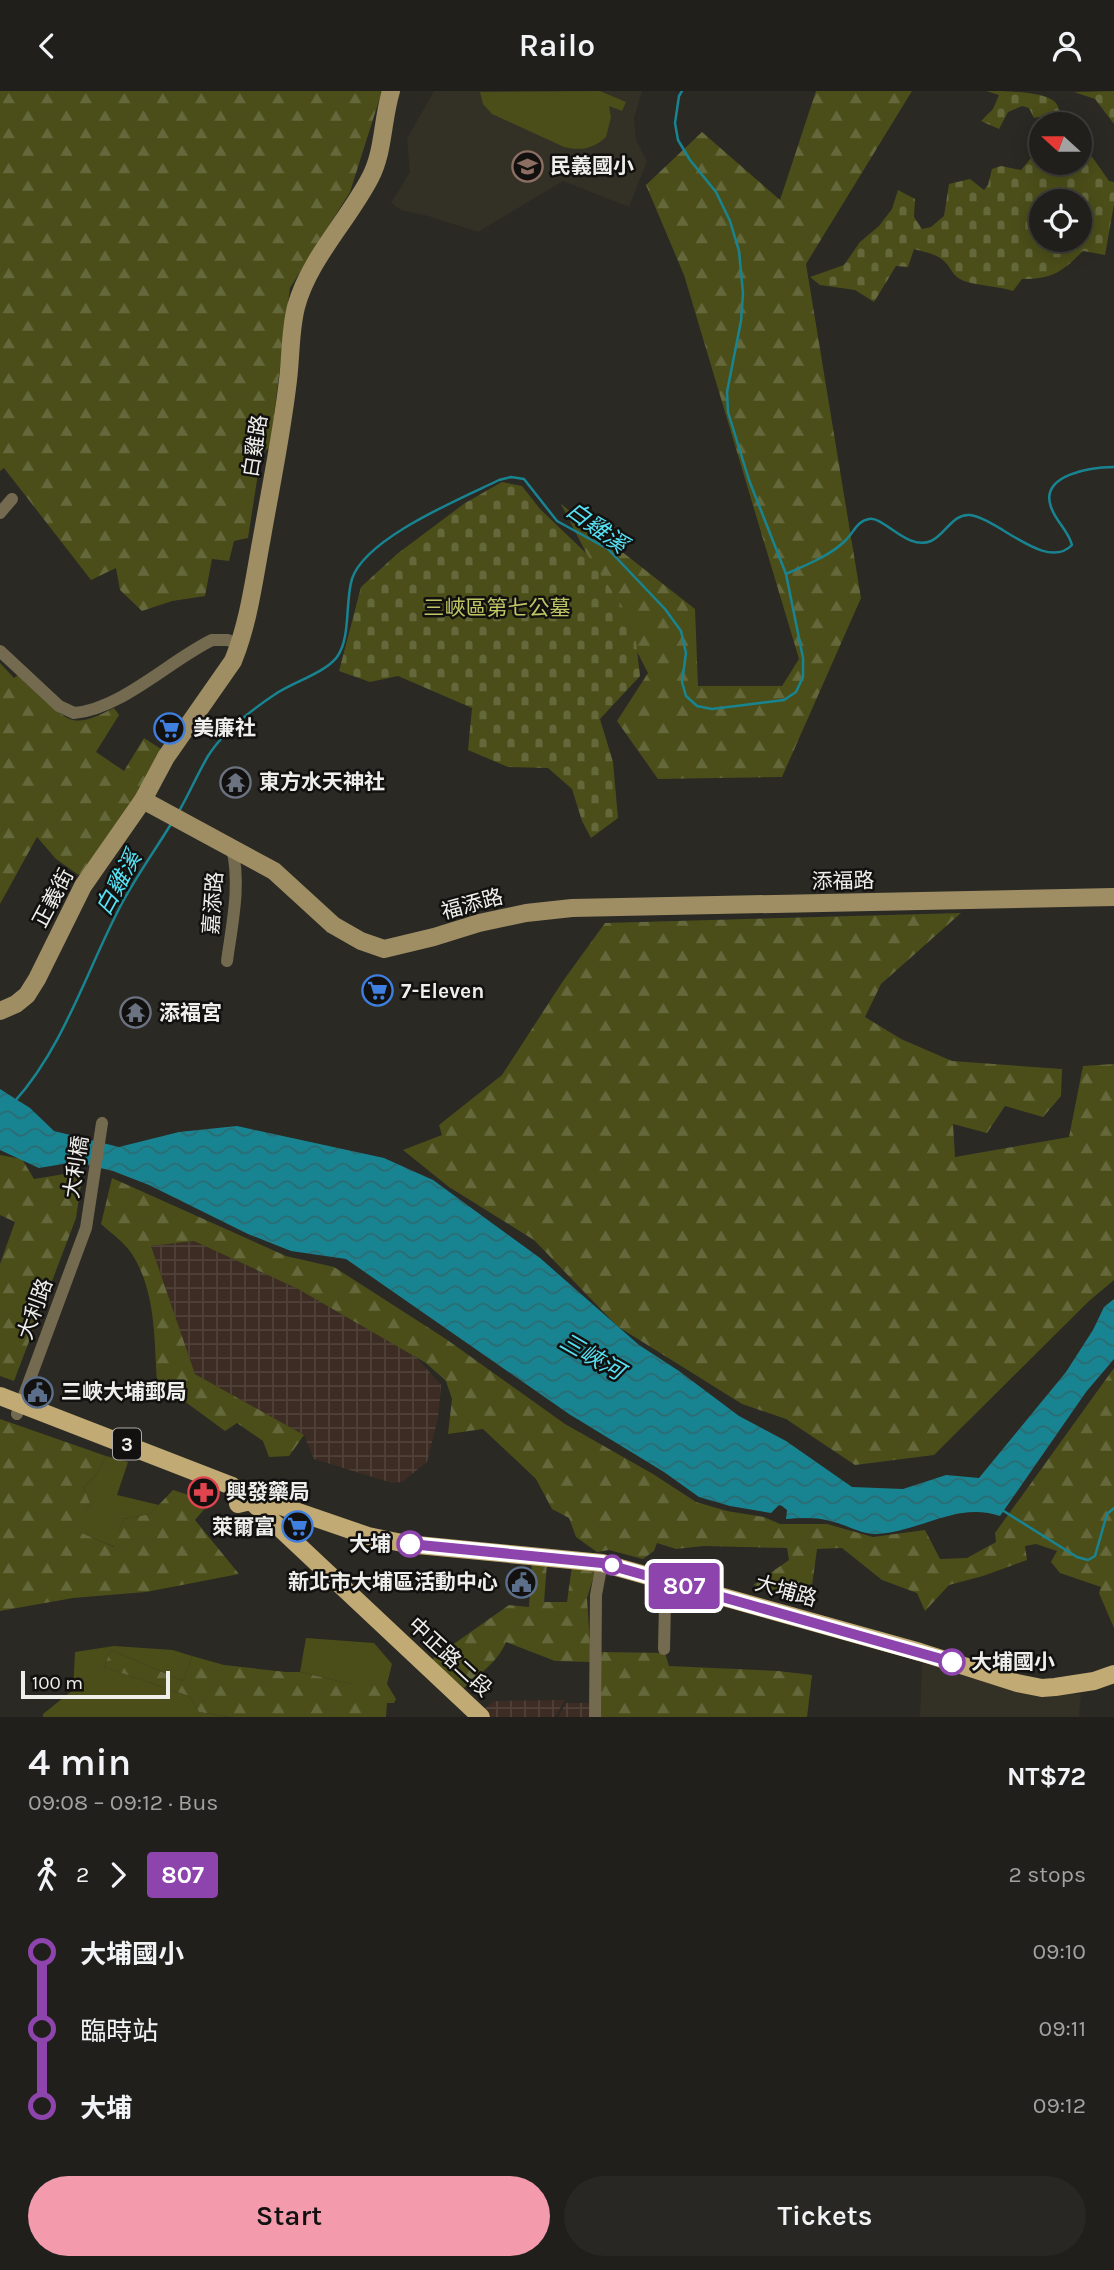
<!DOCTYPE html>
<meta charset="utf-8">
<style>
:root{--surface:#201f1b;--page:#282724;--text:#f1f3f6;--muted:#a2a2a3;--line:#3d3d3a;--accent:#f39aac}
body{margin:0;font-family:Karla,"Noto Sans TC",sans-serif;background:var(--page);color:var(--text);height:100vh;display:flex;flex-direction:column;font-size:26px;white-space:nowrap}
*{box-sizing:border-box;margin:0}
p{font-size:23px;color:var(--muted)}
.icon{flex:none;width:38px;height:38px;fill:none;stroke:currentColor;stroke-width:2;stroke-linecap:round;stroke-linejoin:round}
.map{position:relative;height:1626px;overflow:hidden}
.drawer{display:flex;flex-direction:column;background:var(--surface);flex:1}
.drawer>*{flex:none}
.badge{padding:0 14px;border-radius:5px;font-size:24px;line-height:46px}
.needle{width:46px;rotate:291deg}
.tools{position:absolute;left:1029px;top:21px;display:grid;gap:14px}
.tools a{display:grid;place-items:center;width:63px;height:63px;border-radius:50%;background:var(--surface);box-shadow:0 4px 18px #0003,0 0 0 2px var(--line);font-size:35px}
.scale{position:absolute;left:21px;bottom:18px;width:149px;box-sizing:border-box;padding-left:7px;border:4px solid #eeeeeb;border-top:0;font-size:19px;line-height:24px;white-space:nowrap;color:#eeeeeb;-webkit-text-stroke:5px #12110f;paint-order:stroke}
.map>.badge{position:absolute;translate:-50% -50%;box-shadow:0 0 0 4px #fff}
.legs{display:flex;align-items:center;gap:10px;height:77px;padding:0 28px;font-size:23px}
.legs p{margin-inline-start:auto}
.overview{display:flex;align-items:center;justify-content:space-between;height:119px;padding:0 28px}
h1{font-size:38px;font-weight:600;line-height:52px}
.action{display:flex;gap:14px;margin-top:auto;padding:14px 28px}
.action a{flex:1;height:80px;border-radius:42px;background:var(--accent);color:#111;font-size:28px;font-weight:600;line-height:80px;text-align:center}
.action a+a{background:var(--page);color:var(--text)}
ul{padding:0 28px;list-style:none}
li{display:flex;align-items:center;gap:24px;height:77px;font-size:26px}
li i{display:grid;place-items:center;width:10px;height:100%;margin:0 9px;background:currentColor}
li i::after{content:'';width:18px;height:18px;margin:-9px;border:5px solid;border-radius:50%;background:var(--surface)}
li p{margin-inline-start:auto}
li:first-child i{background:linear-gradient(#0000 50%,currentColor 0)}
li:last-child i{background:linear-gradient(currentColor 50%,#0000 0)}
header{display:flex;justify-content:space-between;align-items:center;height:91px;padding:0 28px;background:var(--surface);font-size:32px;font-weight:600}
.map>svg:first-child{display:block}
</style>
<header><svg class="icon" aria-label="back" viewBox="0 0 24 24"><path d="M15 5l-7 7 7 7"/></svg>Railo<svg class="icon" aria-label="person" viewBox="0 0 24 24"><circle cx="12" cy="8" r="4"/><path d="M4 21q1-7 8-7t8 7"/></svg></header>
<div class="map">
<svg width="1114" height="1626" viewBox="0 0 1114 1626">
<defs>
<pattern id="industrial-grid" width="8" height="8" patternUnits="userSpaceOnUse" patternTransform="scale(1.75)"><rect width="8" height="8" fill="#3d2c23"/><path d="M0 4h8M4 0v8" fill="none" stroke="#504138"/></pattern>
<pattern id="forest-firs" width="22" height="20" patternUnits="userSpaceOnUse" patternTransform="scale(1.75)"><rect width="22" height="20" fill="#4b4e19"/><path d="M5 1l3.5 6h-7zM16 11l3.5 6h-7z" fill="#65683b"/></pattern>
<pattern id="cemetery-stones" width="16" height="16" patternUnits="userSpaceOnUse" patternTransform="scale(1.75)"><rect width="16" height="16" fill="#4b4e19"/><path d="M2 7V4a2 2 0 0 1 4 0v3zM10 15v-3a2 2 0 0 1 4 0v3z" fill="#65683b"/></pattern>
<pattern id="water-waves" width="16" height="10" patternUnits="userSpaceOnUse" patternTransform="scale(1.75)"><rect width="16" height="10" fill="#198491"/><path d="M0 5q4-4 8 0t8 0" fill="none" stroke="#2b6c73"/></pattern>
</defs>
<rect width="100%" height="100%" fill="#2a2924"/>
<!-- industrial -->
<g fill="url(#industrial-grid)">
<path d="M194 1150 298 1198 416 1266 441 1294 438 1327 427 1371 402 1391 392 1392 314 1368 304 1344 195 1283 151 1155Z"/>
<path d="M565 1609 555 1626H491L483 1619 494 1610Z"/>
<path d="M566 1612H591V1626H558Z"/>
</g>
<!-- built -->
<g fill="#333126">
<path d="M434 0H642L634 27 636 49 647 70 629 116 563 90 478 141 428 125 401 119 391 112 410 81 407 48Z"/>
<path d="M922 1572 1034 1600 1081 1603 1079 1626H920Z"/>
</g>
<!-- grass -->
<g fill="#4b4e19">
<path d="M600 0 626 11 622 20 609 15 611 26 606 46C593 58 581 60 564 56L492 23 483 13 480 1Z"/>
<path d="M106 1365 128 1371 117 1404 159 1414 150 1423 123 1428 115 1456 76 1440 90 1412 84 1396 97 1383Z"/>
<path d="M306 1547 374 1552 392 1573 387 1593H351L300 1581Z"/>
<path d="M114 1555 173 1559 192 1565 183 1590 111 1559 104 1576 189 1605 199 1621 230 1626H43V1623L73 1599 75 1561Z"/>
</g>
<!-- forest -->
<g fill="url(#forest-firs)">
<path d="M0 0H382L350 101 290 197 270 356 261 363 248 447 234 450 229 470 212 468 205 505 172 510 142 520 120 499 116 477 91 489 4 377 0 380Z"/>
<path d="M816 0H912L806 173 861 507 782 686 658 688 617 630 648 582 561 413 695 518 698 595H782L799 568 684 184 646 94 702 41 780 109Z"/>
<path d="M0 572 14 587 18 584C29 594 60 627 73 629 86 632 103 622 114 617L119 624 96 661 124 680 144 647 164 660 139 705 80 785 56 768 37 746 0 813Z"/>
<path d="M961 822 881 893 865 926 901 948 952 970 1062 978 1061 1005 1043 1026 1005 1015 987 1042 953 1033 955 1066 1069 1046 1083 975 1114 973V1189L1089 1210 934 1364 855 1374 786 1328 742 1313 617 1235 534 1149 449 1096 403 1059 442 1044 439 1034 502 984 563 890 605 832Z"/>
<path d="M0 1064 22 1068 34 1088 83 1080 76 1127 14 1290 0 1285V1173L15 1131 0 1124Z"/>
<path d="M112 1087 286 1165 334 1176 446 1248 565 1333 653 1383 696 1411 727 1420 764 1426 780 1433H827L873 1446 925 1439 940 1468 967 1467 996 1451 995 1442 1114 1277V1537L1099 1502 1101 1496 1060 1482 1051 1471 1057 1460 1036 1453 1025 1455 1027 1469 983 1485 949 1494 925 1520 917 1502 882 1489 842 1457 817 1458 810 1509 753 1494 789 1469 787 1457 704 1455 676 1458 657 1452 654 1460 643 1468 609 1459 597 1461 576 1446 569 1427 552 1418 536 1388 483 1338 448 1343 452 1308 446 1290 426 1272 298 1198 194 1150 151 1155 195 1283 304 1344 289 1365 269 1366 263 1350 237 1332 225 1340 157 1290C154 1247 156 1201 132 1163 125 1152 111 1142 101 1133Z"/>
<path d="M0 1328 106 1365 97 1383 84 1396 90 1412 77 1440 114 1456 123 1428 150 1423 173 1399 198 1407 207 1415 195 1429 239 1483 146 1501 73 1507 0 1520Z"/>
<path d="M532 1470 547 1472 544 1511H567L572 1475H597L587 1507 591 1571 555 1570 506 1551C498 1571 479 1583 464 1597L431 1569 509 1514 529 1516Z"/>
<path d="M111 1559 183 1590 192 1565 224 1574 286 1581H300L351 1593H387L396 1608 394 1612H387L386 1626H230L199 1621 189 1605 104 1576Z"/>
<path d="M600 1561 665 1562 669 1575 778 1580 812 1584 807 1626H599Z"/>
</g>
<!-- cemetery -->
<g fill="url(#cemetery-stones)" fill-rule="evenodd">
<path d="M986 0C1004 0 1045 0 1056 12 1060 18 1060 26 1062 33H1050L1044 25 1034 27 1029 17 1022 15 1008 21 999 38 981 30 993 18 999 4Z"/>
<path d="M1114 0V33L1095 8 1074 1Z"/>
<path d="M1041 55V72H1080V56L1093 67 1109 90 1114 91V113L1105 164 1083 160C1062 181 1053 188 1022 188L1013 200C997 195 980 195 964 190 952 185 952 178 945 171 938 163 924 161 914 158L908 176 896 175 874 211 855 199 820 194 810 186 844 174 860 151 879 135 892 118 898 99 915 108 914 126 922 138 931 136 944 125 949 93 970 88 984 99 988 94 992 78 1001 75 1021 79ZM1080 110V149H1041V110Z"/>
<path d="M502 391 522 395 540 418 587 463 634 533 640 585 600 628 613 671 618 727 591 747 582 730 572 698 548 677 508 676 468 659 472 617 398 585 370 591 339 580 361 496 397 463 465 412Z"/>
</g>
<!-- water -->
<path fill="url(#water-waves)" d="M0 998 30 1017 54 1040 119 1056 179 1041 237 1035 384 1067 433 1089 540 1167 639 1254 679 1280 739 1325 786 1350 852 1396 903 1398 946 1384 979 1387 1066 1281 1093 1239 1104 1216 1114 1208V1268L1086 1301 1000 1425C958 1410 919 1441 877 1443 862 1444 845 1433 830 1430 815 1426 801 1427 786 1428L787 1419 782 1415 779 1414 771 1422 730 1415 699 1406 664 1381 569 1323 346 1168 291 1160 248 1143 149 1094 113 1080 75 1071 39 1077 0 1059Z"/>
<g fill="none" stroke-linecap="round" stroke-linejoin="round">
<!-- stream -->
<g stroke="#198491" stroke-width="2.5">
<path d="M786 483C806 474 830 465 846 449 854 441 857 430 869 428 884 425 907 460 931 450 945 444 953 422 970 424 999 428 1046 481 1072 454 1068 439 1056 431 1051 416 1039 383 1093 376 1114 376"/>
<path d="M178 722C189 703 197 684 208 665 223 641 250 620 274 604 291 592 325 582 337 566 351 547 345 510 352 488 365 447 460 408 499 389L511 386 524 388 557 430 608 458 665 518 681 540 686 562 682 591 686 605 697 615 712 618 784 609 796 601 803 586V567L786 483 749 389 728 321 727 301 741 230 743 202 739 160 730 130 716 101 690 69 678 49 675 32 679 5 682 0"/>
<path d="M15 1010C64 955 86 881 120 816 135 787 154 761 171 733"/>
<path d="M1002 1419 1077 1466 1088 1469 1095 1465 1107 1423 1114 1417"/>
</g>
<!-- street -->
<g stroke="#746a50" stroke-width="12">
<path d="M0 422 12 408"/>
<path d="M0 560 59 615 74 622C121 618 169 570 212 549H228L240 554"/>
<path d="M227 870C232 833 241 794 232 757"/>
<path d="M17 1323 86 1137 102 1032"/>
<path d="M664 1558 665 1512 673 1492"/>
<path d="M595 1626 596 1504 602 1472"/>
</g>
<!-- secondary -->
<g stroke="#9f8e64" stroke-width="18">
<path d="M143 709 274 780 333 834 361 850 384 858 434 846 479 832 526 822 572 817 1114 806"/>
<path d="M0 920 16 913 27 904 37 888 83 795 143 709 166 666 233 570C249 531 254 488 262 446 271 394 282 342 288 289 291 265 290 240 296 216 309 168 347 131 370 87 384 61 382 29 391 0"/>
</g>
<!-- primary -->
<g stroke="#c1aa73" stroke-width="18">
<path d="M0 1305 232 1395 251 1410 481 1626"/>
<path d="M238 1413 251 1410 275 1413 368 1445 407 1453 602 1472 920 1561 1017 1592 1042 1597 1055 1596 1094 1590 1114 1583"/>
</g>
</g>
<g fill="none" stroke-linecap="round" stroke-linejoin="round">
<defs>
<path id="line-1" d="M410 1453 602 1472 952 1571"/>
</defs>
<!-- line-1 casing -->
<use href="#line-1" stroke="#fff" stroke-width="16"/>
<!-- line-1 -->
<use href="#line-1" stroke="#8e44ad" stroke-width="10"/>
</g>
<!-- icons -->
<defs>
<symbol id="school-ring" viewBox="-11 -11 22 22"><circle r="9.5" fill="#12110f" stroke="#8d6e63" stroke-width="1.5"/><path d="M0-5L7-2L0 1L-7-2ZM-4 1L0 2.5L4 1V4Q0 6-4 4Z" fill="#8d6e63"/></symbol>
<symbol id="supermarket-ring" viewBox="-11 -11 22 22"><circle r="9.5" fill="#12110f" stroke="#3f7fe0" stroke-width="1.5"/><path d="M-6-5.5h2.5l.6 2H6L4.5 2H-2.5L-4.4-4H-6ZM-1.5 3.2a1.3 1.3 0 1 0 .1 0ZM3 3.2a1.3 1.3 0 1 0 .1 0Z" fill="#3f7fe0"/></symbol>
<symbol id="temple-ring" viewBox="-11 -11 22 22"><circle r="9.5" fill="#12110f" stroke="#6b7280" stroke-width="1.5"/><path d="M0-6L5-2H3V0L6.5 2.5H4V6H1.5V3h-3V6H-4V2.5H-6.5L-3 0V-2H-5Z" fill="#6b7280"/></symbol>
<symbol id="civic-ring" viewBox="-11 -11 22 22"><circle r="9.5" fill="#12110f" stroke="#5c6f8a" stroke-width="1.5"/><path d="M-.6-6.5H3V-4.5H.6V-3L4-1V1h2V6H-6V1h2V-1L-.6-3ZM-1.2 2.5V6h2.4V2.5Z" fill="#5c6f8a"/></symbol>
<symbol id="pharmacy-ring" viewBox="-11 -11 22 22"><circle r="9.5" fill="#12110f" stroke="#e0444e" stroke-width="1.5"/><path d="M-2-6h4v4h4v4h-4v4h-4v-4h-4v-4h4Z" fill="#e0444e"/></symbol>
</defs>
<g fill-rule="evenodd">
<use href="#school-ring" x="510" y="58" width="35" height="35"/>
<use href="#supermarket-ring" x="152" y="620" width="35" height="35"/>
<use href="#temple-ring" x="218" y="674" width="35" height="35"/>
<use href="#supermarket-ring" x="360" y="882" width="35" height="35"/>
<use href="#temple-ring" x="118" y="904" width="35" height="35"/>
<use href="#civic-ring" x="20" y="1284" width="35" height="35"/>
<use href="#pharmacy-ring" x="186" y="1384" width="35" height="35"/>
<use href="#supermarket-ring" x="280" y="1418" width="35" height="35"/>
<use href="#civic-ring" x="504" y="1474" width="35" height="35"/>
</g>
<!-- markers -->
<g fill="#fff" stroke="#8e44ad" stroke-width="3.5">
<circle cx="410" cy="1453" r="12"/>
<circle cx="612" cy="1474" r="9"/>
<circle cx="952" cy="1571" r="12"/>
</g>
<g text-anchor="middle" stroke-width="5" stroke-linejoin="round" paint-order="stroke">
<!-- shield labels -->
<rect fill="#12110f" stroke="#acaca9" stroke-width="2" x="113" y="1337.5" width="28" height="31" rx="5"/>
<g font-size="19" font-weight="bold" fill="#eeeeeb">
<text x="127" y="1360">3</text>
</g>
<!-- poi labels -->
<g font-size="21" font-weight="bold" fill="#eeeeeb" stroke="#12110f" text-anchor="start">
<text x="550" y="82">民義國小</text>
<text x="193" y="644">美廉社</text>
<text x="259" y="698">東方水天神社</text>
<text x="401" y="907">7-Eleven</text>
<text x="159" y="929">添福宮</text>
<text x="61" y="1308">三峽大埔郵局</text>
<text x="226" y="1408">興發藥局</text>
<text x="275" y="1443" text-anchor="end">萊爾富</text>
<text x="498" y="1498" text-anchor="end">新北市大埔區活動中心</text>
</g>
<!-- street labels -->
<g font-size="21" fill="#eeeeeb" stroke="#12110f">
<text transform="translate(255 355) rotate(-81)" y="7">白雞路</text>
<text transform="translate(843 790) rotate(-1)" y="7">添福路</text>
<text transform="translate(53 807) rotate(-62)" y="7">正義街</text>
<text transform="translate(213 812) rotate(-86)" y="7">嘉添路</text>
<text transform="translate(472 813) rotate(-15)" y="7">福添路</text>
<text transform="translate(76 1076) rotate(-81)" y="7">大利橋</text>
<text transform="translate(35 1218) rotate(-70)" y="7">大利路</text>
<text transform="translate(786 1500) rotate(16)" y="7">大埔路</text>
<text transform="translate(450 1566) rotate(43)" y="7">中正路二段</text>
</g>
<!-- park labels -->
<g font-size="21" fill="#c0c665" stroke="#12110f">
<text x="497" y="524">三峽區第七公墓</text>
</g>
<!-- stop labels -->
<g font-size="21" font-weight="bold" fill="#eeeeeb" stroke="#12110f" text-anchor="end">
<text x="391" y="1460">大埔</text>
<text x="971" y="1578" text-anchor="start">大埔國小</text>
</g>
<!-- water labels -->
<g font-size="23" font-style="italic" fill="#56e2f5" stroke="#12110f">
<text transform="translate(597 436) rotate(36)" y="8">白雞溪</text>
<text transform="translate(118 792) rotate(-61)" y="8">白雞溪</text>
<text transform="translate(592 1265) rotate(30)" y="8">三峽河</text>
</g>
</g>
</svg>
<div class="tools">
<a><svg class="needle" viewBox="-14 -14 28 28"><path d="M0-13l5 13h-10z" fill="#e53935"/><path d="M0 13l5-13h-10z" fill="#a2a2a3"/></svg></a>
<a><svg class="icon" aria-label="locate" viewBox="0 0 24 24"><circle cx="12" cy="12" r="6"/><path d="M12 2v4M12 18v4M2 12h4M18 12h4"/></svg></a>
</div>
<div class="scale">100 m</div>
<b class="badge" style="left:684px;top:1495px;background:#8e44ad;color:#fff">807</b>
</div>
<section class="drawer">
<div class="overview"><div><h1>4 min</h1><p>09:08 – 09:12 · Bus</p></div><b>NT$72</b></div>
<div class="legs"><svg class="icon" aria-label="walk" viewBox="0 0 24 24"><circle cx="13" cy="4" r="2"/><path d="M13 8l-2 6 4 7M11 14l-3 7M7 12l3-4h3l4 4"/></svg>2<svg class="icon" aria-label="forward" viewBox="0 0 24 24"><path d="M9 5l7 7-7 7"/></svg><b class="badge" style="background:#8e44ad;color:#fff">807</b><p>2 stops</p></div>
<ul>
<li><i style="color:#8e44ad"></i><b>大埔國小</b><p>09:10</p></li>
<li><i style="color:#8e44ad"></i><span>臨時站</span><p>09:11</p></li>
<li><i style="color:#8e44ad"></i><b>大埔</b><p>09:12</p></li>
</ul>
<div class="action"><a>Start</a><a>Tickets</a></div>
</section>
